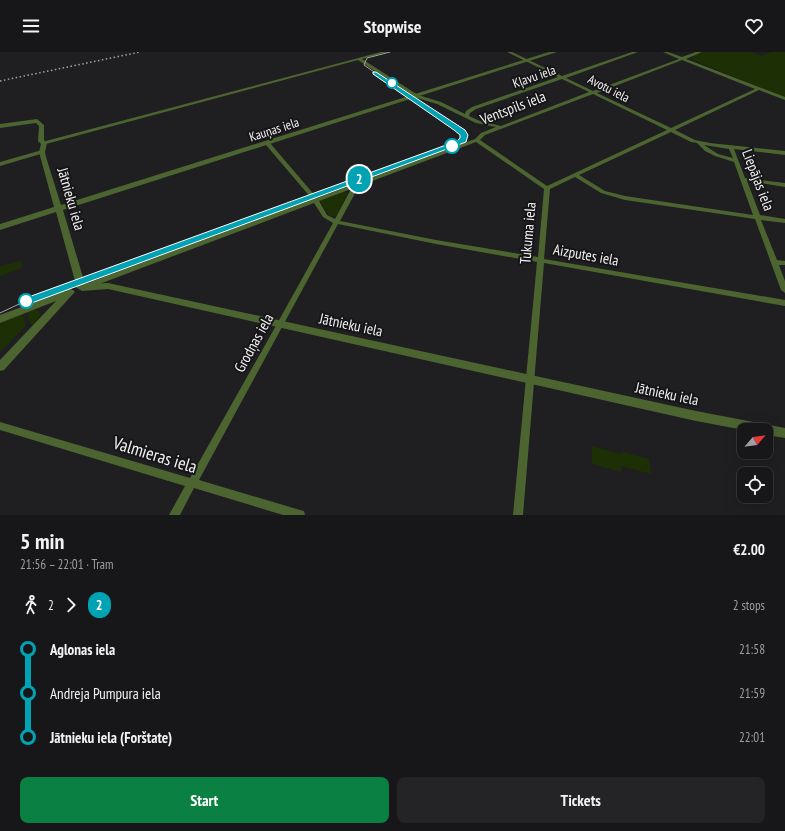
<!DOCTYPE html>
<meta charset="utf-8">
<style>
:root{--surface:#171618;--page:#242325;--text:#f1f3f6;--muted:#9e9fa2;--line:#363537;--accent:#0b8043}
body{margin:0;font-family:"PT Sans Narrow",sans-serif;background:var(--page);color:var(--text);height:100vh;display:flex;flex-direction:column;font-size:15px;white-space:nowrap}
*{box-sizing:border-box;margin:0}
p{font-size:13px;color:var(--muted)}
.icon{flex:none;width:22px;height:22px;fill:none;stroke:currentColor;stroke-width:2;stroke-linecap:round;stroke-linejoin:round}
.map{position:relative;height:463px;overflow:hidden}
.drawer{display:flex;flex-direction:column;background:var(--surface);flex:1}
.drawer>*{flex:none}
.badge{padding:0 8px;border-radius:13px;font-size:14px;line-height:26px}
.needle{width:26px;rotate:62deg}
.buttons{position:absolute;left:737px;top:371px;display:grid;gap:8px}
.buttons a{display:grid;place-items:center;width:36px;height:36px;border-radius:8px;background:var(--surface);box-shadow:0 4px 16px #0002,0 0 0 1px var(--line);font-size:20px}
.map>.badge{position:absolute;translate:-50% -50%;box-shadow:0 0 0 2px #fff}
.legs{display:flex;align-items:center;gap:6px;height:44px;padding:0 20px;font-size:13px}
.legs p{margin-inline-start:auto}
.headline{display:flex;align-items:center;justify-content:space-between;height:68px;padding:0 20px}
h1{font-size:22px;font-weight:800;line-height:30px}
.primary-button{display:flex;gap:8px;margin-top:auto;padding:8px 20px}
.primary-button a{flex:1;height:46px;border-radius:8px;background:var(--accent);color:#fff;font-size:16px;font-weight:800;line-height:46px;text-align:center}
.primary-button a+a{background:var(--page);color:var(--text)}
ul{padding:0 20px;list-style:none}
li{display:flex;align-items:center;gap:14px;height:44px;font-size:15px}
li i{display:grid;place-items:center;width:6px;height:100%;margin:0 5px;background:currentColor}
li i::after{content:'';width:10px;height:10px;margin:-5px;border:3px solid;border-radius:50%;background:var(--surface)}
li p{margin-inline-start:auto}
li:first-child i{background:linear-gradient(#0000 50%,currentColor 0)}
li:last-child i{background:linear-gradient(currentColor 50%,#0000 0)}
header{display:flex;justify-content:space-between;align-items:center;height:52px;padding:0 20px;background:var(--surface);font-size:18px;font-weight:800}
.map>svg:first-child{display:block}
</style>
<header><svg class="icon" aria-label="menu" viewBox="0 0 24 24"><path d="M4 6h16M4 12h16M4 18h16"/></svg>Stopwise<svg class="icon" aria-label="heart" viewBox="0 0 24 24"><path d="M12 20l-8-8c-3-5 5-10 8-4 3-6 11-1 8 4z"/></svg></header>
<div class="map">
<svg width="785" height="463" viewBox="0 0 785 463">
<rect width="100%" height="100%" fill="#1f1e20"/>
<!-- green -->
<g fill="#1d2f05">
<path d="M704 0H751L762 4 772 0H785V46L693 8V4Z"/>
<path d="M342 140 347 141V143L336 164H330L320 150 321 148Z"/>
<path d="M21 209 22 216 0 224V214Z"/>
<path d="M33 258 39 259 41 262 33 273 30 272 27 260Z"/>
<path d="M23 261 26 274 0 300V270Z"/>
<path d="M592 394 620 402 623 400 649 407 651 422 621 414V420L592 412Z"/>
</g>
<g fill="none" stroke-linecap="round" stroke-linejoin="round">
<!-- minor -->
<g fill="#4b6430" fill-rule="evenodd">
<path d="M381 0H387L362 7 418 43 441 50 465 62 466 59 472 55 558 25 507 0H512L562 24 632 0H638L566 26 593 39 679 7 663 0H668L682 5 696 0H702L686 7 785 45V48L759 38 675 78 695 88 710 91 785 99V103L734 97 745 126 785 131V135L747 129 760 163 785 167V171L761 168 777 208 785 209V213H779L785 229V241L781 238 755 167 625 148 601 141 575 125 550 137 544 207 785 248V254L544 211 523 463H513L537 210 436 192 338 172 199 428 300 458 304 459 305 463H283L194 436 180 463H169L185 434 0 378V370L190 426 273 279 333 171 323 165 314 151 86 237H82L80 235 82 233 312 147 266 93V91H270L317 146 475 87 481 81 496 75 476 71 437 52 414 45 358 8 46 92H42V90ZM682 8 755 37 671 76 597 41ZM562 27 589 40 501 74 480 69 469 64 470 61 476 57ZM593 42 667 78 547 134 480 88 485 83ZM671 80 691 90 697 91 705 99 715 104 734 110 753 163 625 144 605 139 579 123ZM476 90 544 137 538 205 436 188 340 169 359 134ZM704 93 729 97 733 106 718 102ZM351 137 335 167 327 163 319 149Z"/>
<path d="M42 98 45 100 44 101 0 114V110Z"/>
</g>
<!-- tertiary -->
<g fill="#4b6430" fill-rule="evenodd">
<path d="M549 0H557L63 158 85 232 108 231 696 359 785 376V386L766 383V378H744L696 369 108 237 82 239 77 236 56 160 0 178V172L54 155 39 100 41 92 38 89 39 74 36 71 0 76V72L37 67 44 73V88L47 91 45 100 46 105 61 153Z"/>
<path d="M70 237 73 238 75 240 73 242 4 318 0 319V308L56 249 0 271V263Z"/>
</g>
<!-- tram -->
<path stroke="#a5a4a5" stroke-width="1" d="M0 261 17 253 461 88 463 83 460 80 364 13 367 6 390 0"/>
<!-- rail -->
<path stroke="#a5a4a5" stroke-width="1.5" stroke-dasharray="1.5 2.5" stroke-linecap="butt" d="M0 29 140 0"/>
</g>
<!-- line-1 -->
<path fill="#00a3b4" stroke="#fff" d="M373 20H376L465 78 468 83 466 90 29 252H23V247L457 89 460 86V83L454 78 373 22Z"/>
<!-- markers -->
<g fill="#fff" stroke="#00a3b4" stroke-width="2">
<circle cx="392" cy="31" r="5"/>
<circle cx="452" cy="94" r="7"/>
<circle cx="26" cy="249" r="7"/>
</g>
<g text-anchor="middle" stroke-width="4" stroke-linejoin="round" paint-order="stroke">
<!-- far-street labels -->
<g font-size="13" fill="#f3f2f3" stroke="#161517">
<text transform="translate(534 24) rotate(-19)" y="5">Kļavu iela</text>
<text transform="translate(609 36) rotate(27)" y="5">Avotu iela</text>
<text transform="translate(274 77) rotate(-18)" y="5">Kauņas iela</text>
</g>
<!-- street labels -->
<g font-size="15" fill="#f3f2f3" stroke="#161517">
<text transform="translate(513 56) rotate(-21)" y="5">Ventspils iela</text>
<text transform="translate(758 128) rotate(69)" y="5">Liepājas iela</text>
<text transform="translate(71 147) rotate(74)" y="5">Jātnieku iela</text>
<text transform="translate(528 181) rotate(-85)" y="5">Tukuma iela</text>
<text transform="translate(586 203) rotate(10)" y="5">Aizputes iela</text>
<text transform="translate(351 273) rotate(12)" y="5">Jātnieku iela</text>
<text transform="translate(254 291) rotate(-61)" y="5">Grodņas iela</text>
<text transform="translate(667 342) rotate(12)" y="5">Jātnieku iela</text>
</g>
<!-- near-street labels -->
<g font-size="18" fill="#f3f2f3" stroke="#161517">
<text transform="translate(155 403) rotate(17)" y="6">Valmieras iela</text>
</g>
</g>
</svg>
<div class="buttons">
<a><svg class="needle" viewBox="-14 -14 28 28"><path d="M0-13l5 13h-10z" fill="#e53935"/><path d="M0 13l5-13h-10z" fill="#9e9fa2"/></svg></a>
<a><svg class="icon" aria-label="locate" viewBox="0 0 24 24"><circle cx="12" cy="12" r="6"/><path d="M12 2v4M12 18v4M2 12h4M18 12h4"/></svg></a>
</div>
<b class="badge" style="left:359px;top:127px;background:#00a3b4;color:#fff">2</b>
</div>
<section class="drawer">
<div class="headline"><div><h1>5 min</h1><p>21:56 – 22:01 · Tram</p></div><b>€2.00</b></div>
<div class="legs"><svg class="icon" aria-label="walk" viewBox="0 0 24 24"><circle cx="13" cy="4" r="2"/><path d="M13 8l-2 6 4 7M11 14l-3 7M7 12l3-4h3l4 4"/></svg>2<svg class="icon" aria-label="forward" viewBox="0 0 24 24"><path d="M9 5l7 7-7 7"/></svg><b class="badge" style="background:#00a3b4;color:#fff">2</b><p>2 stops</p></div>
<ul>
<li><i style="color:#00a3b4"></i><b>Aglonas iela</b><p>21:58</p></li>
<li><i style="color:#00a3b4"></i><span>Andreja Pumpura iela</span><p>21:59</p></li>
<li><i style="color:#00a3b4"></i><b>Jātnieku iela (Forštate)</b><p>22:01</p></li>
</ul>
<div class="primary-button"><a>Start</a><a>Tickets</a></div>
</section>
